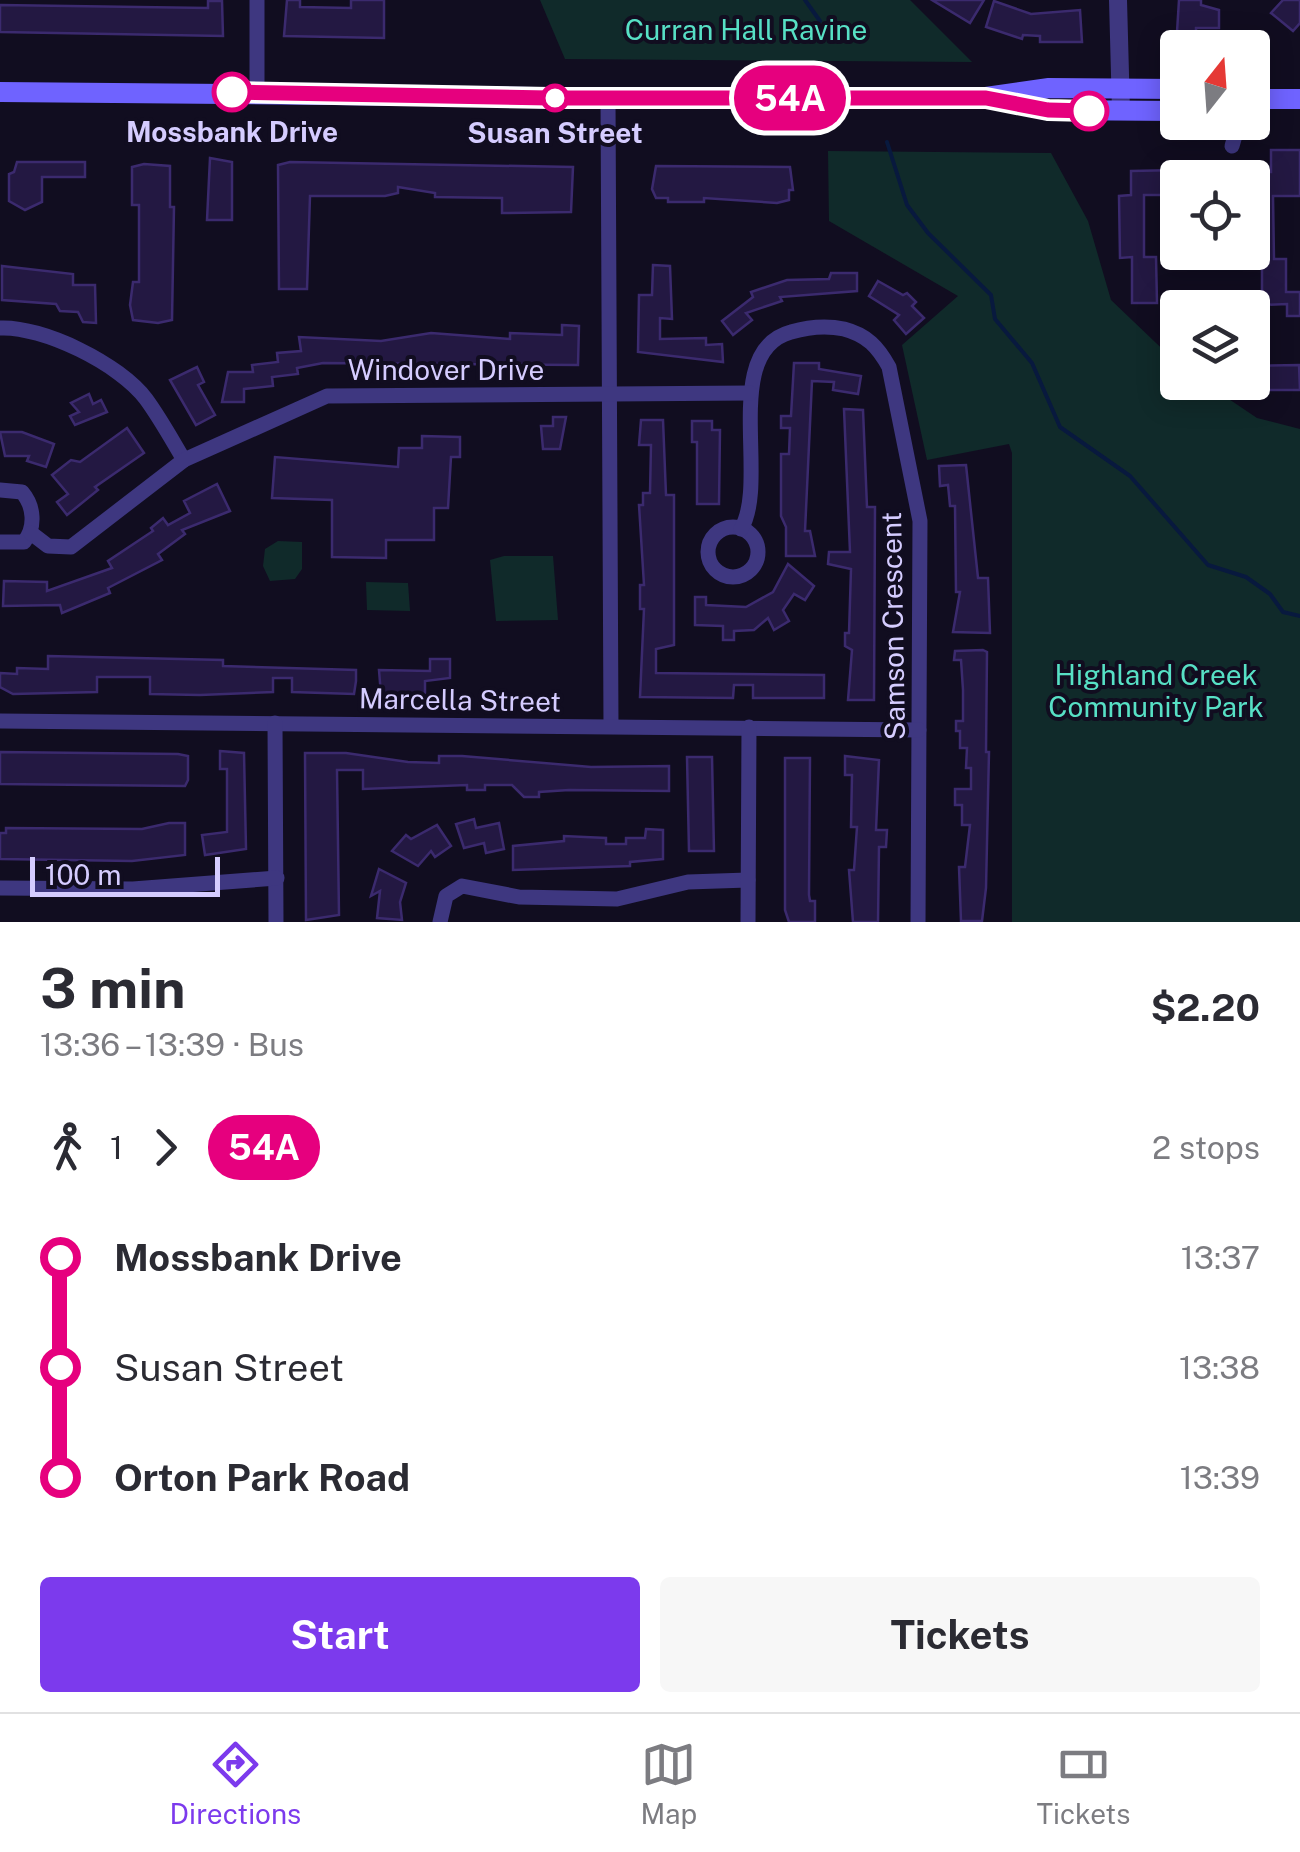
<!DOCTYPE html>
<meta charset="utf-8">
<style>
:root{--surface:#fff;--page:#f7f7f7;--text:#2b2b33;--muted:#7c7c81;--line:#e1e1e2;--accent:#7c3aed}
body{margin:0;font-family:"Public Sans",sans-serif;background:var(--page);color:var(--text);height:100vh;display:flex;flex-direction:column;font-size:38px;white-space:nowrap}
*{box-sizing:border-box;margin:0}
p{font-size:32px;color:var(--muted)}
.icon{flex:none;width:55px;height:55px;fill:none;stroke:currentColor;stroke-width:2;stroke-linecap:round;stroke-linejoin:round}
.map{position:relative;height:922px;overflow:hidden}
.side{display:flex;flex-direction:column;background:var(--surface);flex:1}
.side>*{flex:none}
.badge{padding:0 20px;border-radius:32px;font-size:35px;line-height:65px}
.needle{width:65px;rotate:17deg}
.tools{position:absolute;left:1160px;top:30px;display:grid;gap:20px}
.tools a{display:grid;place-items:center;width:110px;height:110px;border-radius:10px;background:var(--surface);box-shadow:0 5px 25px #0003;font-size:50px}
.scale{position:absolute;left:30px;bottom:25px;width:190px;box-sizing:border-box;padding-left:10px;border:5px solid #d5ccff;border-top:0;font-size:28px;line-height:35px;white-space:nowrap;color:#d5ccff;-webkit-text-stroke:8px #110d20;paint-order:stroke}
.map>.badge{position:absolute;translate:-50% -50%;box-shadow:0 0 0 5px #fff}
.legs{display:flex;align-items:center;gap:15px;height:110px;padding:0 40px;font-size:32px}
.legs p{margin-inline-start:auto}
.head{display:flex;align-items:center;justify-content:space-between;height:170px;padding:0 40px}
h1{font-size:55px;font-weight:700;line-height:75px}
.primary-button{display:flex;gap:20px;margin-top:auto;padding:20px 40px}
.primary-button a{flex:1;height:115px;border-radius:10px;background:var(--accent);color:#fff;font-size:40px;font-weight:700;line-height:115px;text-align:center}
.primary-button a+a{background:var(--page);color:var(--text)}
ul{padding:0 40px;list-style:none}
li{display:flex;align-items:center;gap:35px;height:110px;font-size:38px}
li i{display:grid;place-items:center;width:15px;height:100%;margin:0 12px;background:currentColor}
li i::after{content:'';width:25px;height:25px;margin:-12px;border:8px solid;border-radius:50%;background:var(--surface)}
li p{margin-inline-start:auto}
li:first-child i{background:linear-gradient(#0000 50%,currentColor 0)}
li:last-child i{background:linear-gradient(currentColor 50%,#0000 0)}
.menu{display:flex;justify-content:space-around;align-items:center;height:140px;border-top:2px solid var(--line);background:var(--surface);font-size:28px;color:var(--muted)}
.menu a{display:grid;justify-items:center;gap:5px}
.menu .active{color:var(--accent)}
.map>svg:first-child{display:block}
</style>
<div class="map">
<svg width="1300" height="922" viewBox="0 0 1300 922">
<rect width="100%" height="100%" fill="#110d20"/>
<!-- green -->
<g fill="#102a2a">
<path d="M540 0H910L972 62 565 59Z"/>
<path d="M828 151 1051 153 1088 221 1111 300 1177 363 1178 382 1205 383 1257 418 1300 429V922H1012V453L1009 444 927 460 902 345 958 296 829 221Z"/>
<path d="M278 541 302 542V569L295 579 270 581 263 566 265 549Z"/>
<path d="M504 556H553L558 620 496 621 490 560Z"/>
<path d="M366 582 408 583 410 611 367 610Z"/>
</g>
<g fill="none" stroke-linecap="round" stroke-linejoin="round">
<!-- stream -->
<g stroke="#08193e" stroke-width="4">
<path d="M805 0 820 21"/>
<path d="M887 142 907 205 928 233 991 295 995 319 1032 363 1060 427 1130 476 1208 565 1246 577 1270 594 1283 612 1300 616"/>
</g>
</g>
<!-- building -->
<g fill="#231842" stroke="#3b2a6e" stroke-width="2.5">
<path d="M287 0H300V7L351 8V0H384V38L284 36Z"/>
<path d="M932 0H984L970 23Z"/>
<path d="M1179 0H1201V5L1219 10V28H1196V48H1176Z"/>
<path d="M1283 0H1300V23L1293 31 1271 13Z"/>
<path d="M208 1H222L223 36 0 32V5L208 8Z"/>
<path d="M994 1 1031 14 1080 10 1082 42H1040V36L1023 35 1022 39 986 27Z"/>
<path d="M1271 150H1300V196H1273L1274 259H1286V292H1300V316H1287V304L1262 305V258H1252V197H1261V172H1271Z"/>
<path d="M210 158 232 162V220H207Z"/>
<path d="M17 162H85V177H42V202L25 210 9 201V174L14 172Z"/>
<path d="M290 162 573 167 571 212 502 213V198L435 197V193L398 187V193L385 196H310L307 289H279L278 165Z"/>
<path d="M144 164 170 166V207H174L172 320 158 323 133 320 130 305 133 282H139V205H132V167Z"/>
<path d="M656 166 790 167 793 190H789V200L777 203 704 198V202H668V198H656L652 189Z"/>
<path d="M1178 170V195H1144V257H1156L1157 303H1132V257L1120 258 1119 196 1131 195V171Z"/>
<path d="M653 265 670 266 672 319 660 318V339L706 338V345L722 344 723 362 638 352 639 295H652Z"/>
<path d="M2 266 73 274V285H95L96 323 83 322 78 312 60 311 56 304 2 300Z"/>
<path d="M831 273H857V291L780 297 782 301 746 313 752 320 733 335 722 321 753 297 751 292 787 280 829 279Z"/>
<path d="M878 281 903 295 907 293 916 302 912 306 924 318 906 334 894 320 899 315 869 296Z"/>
<path d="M562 325 579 326 578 365 323 363 297 368 298 374 272 377 273 386 244 389V402H222L228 372H253L252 365 278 362 277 353 301 351 299 337 381 341 431 333 510 339V333L562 335Z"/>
<path d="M794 363H819V369L861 376 858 394 833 390 834 382 812 381 805 531H810L815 556H786V527L781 516V454H789L790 428H781V416H791Z"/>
<path d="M1299 365 1300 390H1252V366Z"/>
<path d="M197 367 204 382 198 385 215 415 196 425 170 380Z"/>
<path d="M89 394 93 404 101 400 107 412 75 425 70 416 79 412 71 403Z"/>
<path d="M844 409 863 410 867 507H875L874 700H848L852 650 845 646V633H849L851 569 828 564 829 552H850Z"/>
<path d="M553 417H566L560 449H543L541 426H553Z"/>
<path d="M641 420H663L666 495H674V645L656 649V673L824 675V698H753V685H734L733 698 640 697 644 609H640V585H644L639 505H643V493H650L651 445H639Z"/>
<path d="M692 421H712V430H720L719 504H697V442H692Z"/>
<path d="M127 428 144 453 95 487 98 490 67 515 57 502 68 494 52 475 71 460 80 462Z"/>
<path d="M0 432H22L54 444 46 467 27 461 29 456H5Z"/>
<path d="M422 436 460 437V457H451L448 508H434V540H386V558L332 557V500L272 498 275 457 398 467 399 448H422Z"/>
<path d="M966 465 978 578H988L990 633 953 632 960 592H956L955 506H950L948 485 940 486 939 466Z"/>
<path d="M217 484 230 511 182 530 185 534 158 554 162 560 108 588 110 593 62 613 60 605 3 606 4 581 47 582V591L112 568 108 561 153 531 151 528 163 518 168 525 190 513 184 501Z"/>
<path d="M788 564 814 586 805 600 794 594 783 610 789 621 774 630 768 618 754 630 734 631V640H723V626L695 625V597H706V605L746 607 773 592Z"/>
<path d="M983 650 987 652 986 752H989L986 888 982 921H961L959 867H965L970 825H962V805H955V789H971V768H966L967 748H960V731H956V721H963V690L961 660H954L955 651Z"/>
<path d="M48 656 223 660V666L356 670V681L354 694 292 692V678H273V692L200 695 150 694V677H97V692L13 694 0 687V673L17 674V668L48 669Z"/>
<path d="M430 659H450V678L425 681V695H381L379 670 430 671Z"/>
<path d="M220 751 244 753 246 849 205 855 202 835 227 832V769H220Z"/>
<path d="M0 752 178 754 188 756V780L185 786 0 784Z"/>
<path d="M305 753H346L408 762 439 763V756H462L591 767 669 766V791L569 790 539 792V797H524L512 785H485V790H467V785L363 789V770H337L339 915 306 920Z"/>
<path d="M845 756 879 760 876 830H887L886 847H879L878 922H853L849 870H854L857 827H851L852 775H845Z"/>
<path d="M687 757H712L714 851H689Z"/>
<path d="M785 758H810L809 895 810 901H815V922H789L785 910Z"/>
<path d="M474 819 476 828 499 823 504 849 486 853 484 843 464 848 456 824Z"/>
<path d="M169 823H185V855L132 861 0 859V833H6V828L142 829Z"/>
<path d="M437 825 451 846 435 857 431 851 418 866 392 851 406 835 411 839Z"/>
<path d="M646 829 663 830V859L630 862V866L513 870V846L564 841V836L606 838V844H626V838H645Z"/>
<path d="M379 869 406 883 400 902 402 920 377 918 380 891 371 896Z"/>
</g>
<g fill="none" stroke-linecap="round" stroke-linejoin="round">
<!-- minor -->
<g stroke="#3e3780" stroke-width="15">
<path d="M257 0V92"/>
<path d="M608 98 611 726"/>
<path d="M1232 146 1239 122"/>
<path d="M0 328C43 326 120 364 146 399 160 418 172 440 184 460"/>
<path d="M0 490 22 492C34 506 36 527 24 542H0"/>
<circle cx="733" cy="552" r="25"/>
<path d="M741 529C770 481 720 351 791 332 808 327 826 325 844 329 867 335 878 347 889 367L920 521 918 922"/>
<path d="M31 533 48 546 71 547 184 460 327 396 750 393"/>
<path d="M0 721 919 730"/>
<path d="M275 723 276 922"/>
<path d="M0 888 133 889 277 878"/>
<path d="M440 922 446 896 462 886 519 897 617 899 688 882 748 880"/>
<path d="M748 922 749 727"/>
</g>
<!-- tertiary -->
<path stroke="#3e3780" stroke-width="18" d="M1118 0 1121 111"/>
<!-- secondary -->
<g stroke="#6f63ff" stroke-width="20">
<path d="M0 92 756 99 986 97 1049 88 1178 89"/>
<path d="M1252 99H1300"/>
<path d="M1003 101 1047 110 1178 111"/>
</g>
</g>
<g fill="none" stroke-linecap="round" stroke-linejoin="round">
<defs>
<path id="line-1" d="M232 92 550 98H986L1048 110 1089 111"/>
</defs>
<!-- line-1 casing -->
<use href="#line-1" stroke="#fff" stroke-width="22"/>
<!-- line-1 -->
<use href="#line-1" stroke="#e6007e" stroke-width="15"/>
</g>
<!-- markers -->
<g fill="#fff" stroke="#e6007e" stroke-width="5">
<circle cx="232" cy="92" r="18"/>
<circle cx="555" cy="98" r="12"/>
<circle cx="1089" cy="111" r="18"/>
</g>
<g text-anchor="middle" stroke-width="8" stroke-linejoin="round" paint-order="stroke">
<!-- park labels -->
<g font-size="28" fill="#57e0c5" stroke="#110d20">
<text x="746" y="40">Curran Hall Ravine</text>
<text x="1156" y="685">Highland Creek<tspan x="1156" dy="32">Community Park</tspan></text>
</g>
<!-- stop labels -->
<g font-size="28" font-weight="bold" fill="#d5ccff" stroke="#110d20">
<text x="232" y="142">Mossbank Drive</text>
<text x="555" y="143">Susan Street</text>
</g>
<!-- street labels -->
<g font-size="28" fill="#d5ccff" stroke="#110d20">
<text x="446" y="380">Windover Drive</text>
<text transform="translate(893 626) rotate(-91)" y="10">Samson Crescent</text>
<text transform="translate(460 700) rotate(1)" y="10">Marcella Street</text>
</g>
</g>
</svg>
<div class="tools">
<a><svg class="needle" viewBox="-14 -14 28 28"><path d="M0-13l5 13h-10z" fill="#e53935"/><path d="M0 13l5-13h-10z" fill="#7c7c81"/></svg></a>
<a><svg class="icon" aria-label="locate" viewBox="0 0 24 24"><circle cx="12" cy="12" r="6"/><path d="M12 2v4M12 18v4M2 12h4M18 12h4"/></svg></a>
<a><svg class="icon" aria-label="layers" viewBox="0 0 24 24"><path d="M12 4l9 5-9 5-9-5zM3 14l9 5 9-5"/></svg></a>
</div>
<div class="scale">100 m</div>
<b class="badge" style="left:790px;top:98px;background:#e6007e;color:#fff">54A</b>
</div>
<section class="side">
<div class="head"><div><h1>3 min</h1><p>13:36 – 13:39 · Bus</p></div><b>$2.20</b></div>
<div class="legs"><svg class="icon" aria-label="walk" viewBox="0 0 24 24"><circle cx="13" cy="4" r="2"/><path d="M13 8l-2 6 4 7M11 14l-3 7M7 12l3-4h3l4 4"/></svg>1<svg class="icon" aria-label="forward" viewBox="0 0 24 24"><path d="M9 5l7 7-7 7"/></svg><b class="badge" style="background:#e6007e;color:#fff">54A</b><p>2 stops</p></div>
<ul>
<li><i style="color:#e6007e"></i><b>Mossbank Drive</b><p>13:37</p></li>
<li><i style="color:#e6007e"></i><span>Susan Street</span><p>13:38</p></li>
<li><i style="color:#e6007e"></i><b>Orton Park Road</b><p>13:39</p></li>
</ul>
<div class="primary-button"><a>Start</a><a>Tickets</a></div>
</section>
<nav class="menu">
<a class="active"><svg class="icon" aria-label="directions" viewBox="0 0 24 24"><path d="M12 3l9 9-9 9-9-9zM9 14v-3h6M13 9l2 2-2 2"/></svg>Directions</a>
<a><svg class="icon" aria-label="map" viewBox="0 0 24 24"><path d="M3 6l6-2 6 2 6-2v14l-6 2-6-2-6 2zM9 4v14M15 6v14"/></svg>Map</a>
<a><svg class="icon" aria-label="tickets" viewBox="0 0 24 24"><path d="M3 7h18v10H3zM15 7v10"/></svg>Tickets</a>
</nav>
